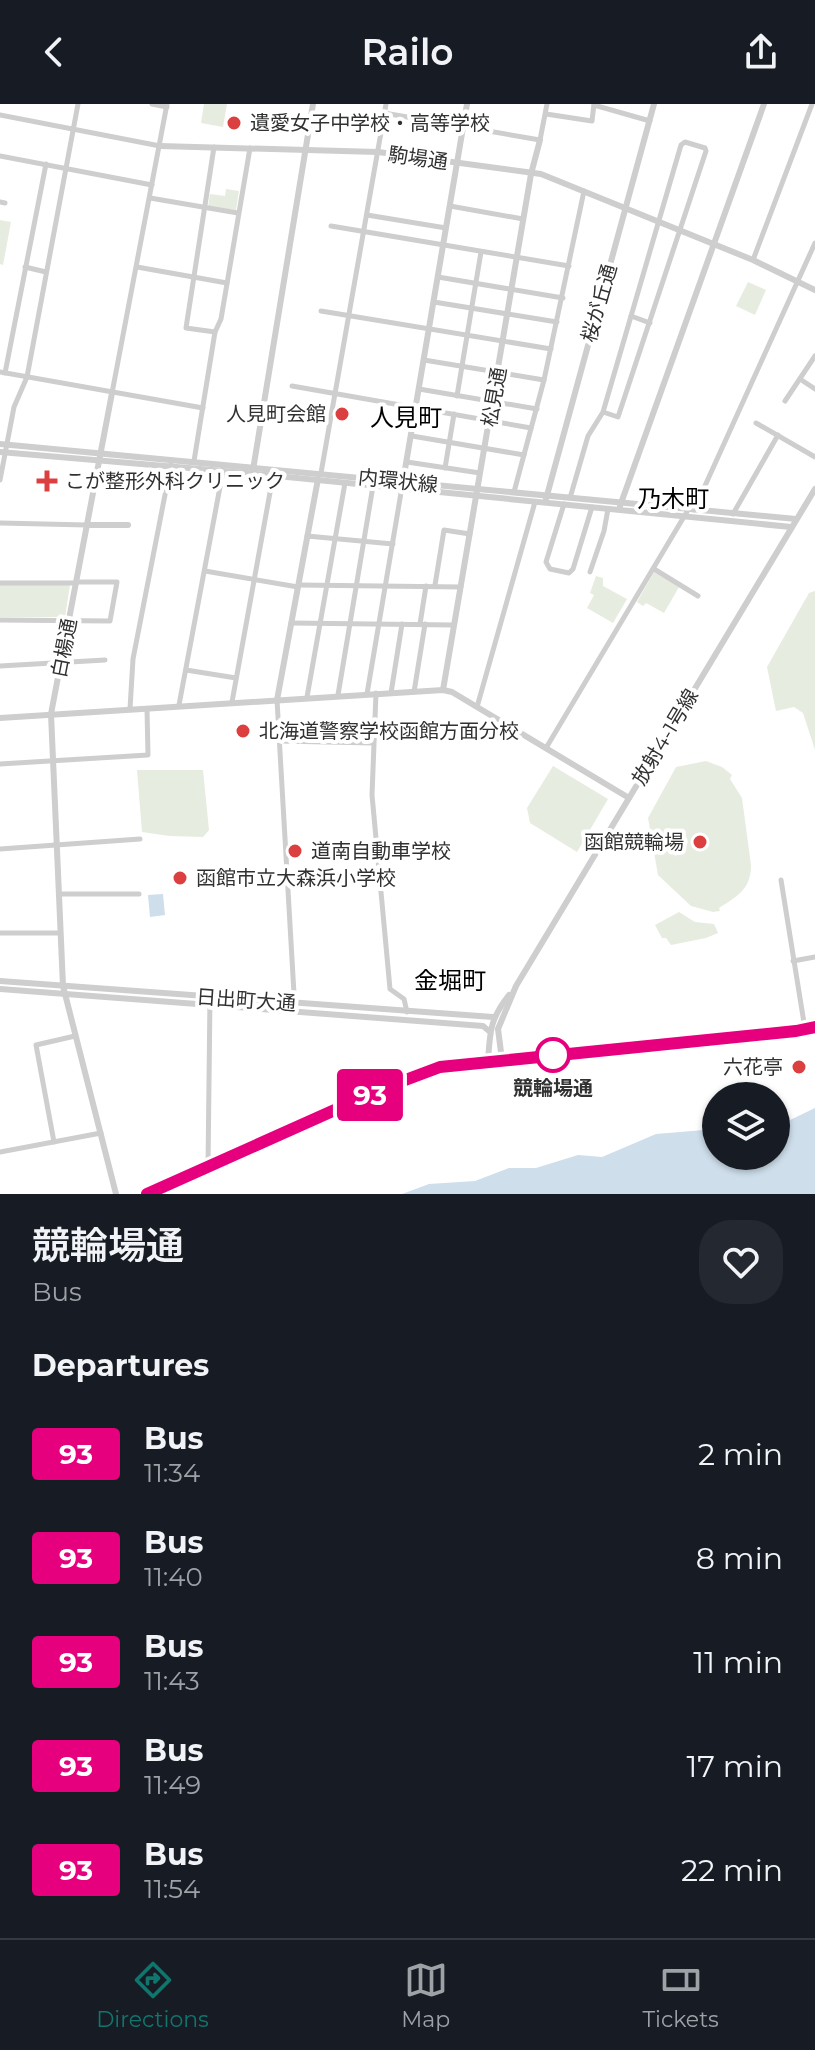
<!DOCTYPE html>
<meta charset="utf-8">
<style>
:root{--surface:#171b24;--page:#242831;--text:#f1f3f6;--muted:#9ea1a6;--line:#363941;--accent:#0f766e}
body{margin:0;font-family:Montserrat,"Noto Sans JP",sans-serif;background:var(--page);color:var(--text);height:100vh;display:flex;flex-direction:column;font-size:30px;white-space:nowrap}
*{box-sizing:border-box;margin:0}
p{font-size:26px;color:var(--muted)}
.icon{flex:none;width:44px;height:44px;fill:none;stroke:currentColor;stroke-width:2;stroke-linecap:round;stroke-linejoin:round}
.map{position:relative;height:1090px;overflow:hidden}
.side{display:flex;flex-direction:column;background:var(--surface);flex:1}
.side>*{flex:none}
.badge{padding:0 16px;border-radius:6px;font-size:28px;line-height:52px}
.fabs{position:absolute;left:702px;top:978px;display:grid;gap:16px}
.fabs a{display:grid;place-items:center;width:88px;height:88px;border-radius:50%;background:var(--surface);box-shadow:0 2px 6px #0004;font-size:40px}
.map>.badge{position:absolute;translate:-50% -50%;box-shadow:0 0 0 4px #fff}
h2{padding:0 32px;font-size:30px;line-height:72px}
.round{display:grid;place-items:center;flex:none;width:84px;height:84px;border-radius:32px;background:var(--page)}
.headline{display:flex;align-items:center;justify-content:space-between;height:136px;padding:0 32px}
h1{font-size:38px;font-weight:600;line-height:60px}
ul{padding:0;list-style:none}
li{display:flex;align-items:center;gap:24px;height:104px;padding:0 32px}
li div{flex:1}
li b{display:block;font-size:30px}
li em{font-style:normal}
li .badge{min-width:88px;font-weight:700;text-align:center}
header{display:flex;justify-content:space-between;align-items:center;height:104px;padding:0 32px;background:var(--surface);font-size:36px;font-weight:600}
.dock{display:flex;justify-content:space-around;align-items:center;height:112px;border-top:2px solid var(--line);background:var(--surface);font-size:22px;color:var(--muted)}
.dock a{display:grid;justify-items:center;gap:4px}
.dock .on{color:var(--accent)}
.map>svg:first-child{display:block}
</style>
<header><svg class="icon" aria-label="back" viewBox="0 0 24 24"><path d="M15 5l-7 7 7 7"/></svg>Railo<svg class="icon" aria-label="share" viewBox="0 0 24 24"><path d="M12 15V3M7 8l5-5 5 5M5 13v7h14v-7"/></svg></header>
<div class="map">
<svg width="815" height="1090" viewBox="0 0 815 1090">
<rect width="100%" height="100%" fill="#fff"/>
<!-- green -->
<g fill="#e6ede0">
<path d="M204 0H227L223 23 201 19Z"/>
<path d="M226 85 239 87 236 106 208 103 210 90 225 92Z"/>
<path d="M0 116 11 118 3 161 0 160Z"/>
<path d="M748 178 766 186 755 211 736 202Z"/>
<path d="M654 468 679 483 664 509 646 499 643 502 637 498Z"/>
<path d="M596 472 603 474V482L627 495 613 519 587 504 594 491 590 489Z"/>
<path d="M0 481H70L65 513H0Z"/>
<path d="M815 487V646L803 609 794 603 776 607 767 563 809 489Z"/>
<path d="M706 657 722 663 732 671 730 675 742 694 751 761C751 785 738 792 719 804L720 807 713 808 691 802 658 771 648 714 676 663Z"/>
<path d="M553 662 608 695 577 748 530 719 527 704Z"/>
<path d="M137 666H203L209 726 203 733 169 732 142 728Z"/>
<path d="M679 808 695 818 714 820 718 829 706 834 671 841 666 834H662L655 821Z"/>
</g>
<!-- water -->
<g fill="#cedeeb">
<path d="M163 790 165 811 150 813 148 791Z"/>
<path d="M815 1004V1090H402L429 1080 475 1077 509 1064H536L578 1051 602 1053 656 1030 716 1025V1052H776V1019L786 1018Z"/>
</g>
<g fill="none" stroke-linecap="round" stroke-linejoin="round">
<!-- minor -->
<g stroke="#cecece" stroke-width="5">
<path d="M152 0 167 3"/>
<path d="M594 1 650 17"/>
<path d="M384 9 540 36 547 0"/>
<path d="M546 10 592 17 594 0"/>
<path d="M0 11 160 42"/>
<path d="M214 43 186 224 215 228"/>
<path d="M0 52 152 81"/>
<path d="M150 94 238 109"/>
<path d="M0 98 5 99"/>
<path d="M450 102 523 115"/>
<path d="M367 111 446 124"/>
<path d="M331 122 569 162"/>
<path d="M753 156 812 0"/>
<path d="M25 163 46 168"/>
<path d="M137 163 227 179"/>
<path d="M438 173 563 194"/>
<path d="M434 198 557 218"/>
<path d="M321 207 551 245"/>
<path d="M631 212 650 219"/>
<path d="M424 256 544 276"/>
<path d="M0 268 203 304"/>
<path d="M5 269 46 60"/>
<path d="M800 275 815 285"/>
<path d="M292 282 531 324"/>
<path d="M419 285 537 305"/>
<path d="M112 289 167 0"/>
<path d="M457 292 481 148"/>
<path d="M785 297 815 252"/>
<path d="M756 319 815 353"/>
<path d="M412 332 524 351"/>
<path d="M194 357 215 228 221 215 250 44"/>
<path d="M407 358 480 369"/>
<path d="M445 364 454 310"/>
<path d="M321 369 386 0"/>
<path d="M0 376 14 303 27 273 78 0"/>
<path d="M514 388 544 276 584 87"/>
<path d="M570 394 588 332 603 308 681 41 685 38 705 44 706 47 618 313 603 308"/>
<path d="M564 400 546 458 550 465 569 469 573 465 592 403"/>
<path d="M694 406 815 139"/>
<path d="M733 410 778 331"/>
<path d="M0 419 87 421"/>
<path d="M307 432 393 440"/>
<path d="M654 465 698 492"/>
<path d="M205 467 298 483"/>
<path d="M590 468 604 427 608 405"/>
<path d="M0 479H76"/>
<path d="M299 481 461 483"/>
<path d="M435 481 444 426 470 430"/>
<path d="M0 516 110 517 117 478H76"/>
<path d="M291 519 453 521"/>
<path d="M420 520 426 482"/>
<path d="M0 562 105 556"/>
<path d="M186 566 236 574"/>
<path d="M414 588 425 520"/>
<path d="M376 589 372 691 390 885 404 895 407 908"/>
<path d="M391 589 402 520"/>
<path d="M367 590 403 377"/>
<path d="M338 591 373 382"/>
<path d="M307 593 345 379"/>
<path d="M277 596 295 907"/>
<path d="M232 598 273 372"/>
<path d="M179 601 223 367"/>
<path d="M477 603 535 398"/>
<path d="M130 605 133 555 171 360"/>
<path d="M279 637 373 639"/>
<path d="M546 644 688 406"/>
<path d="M0 660 148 651 147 605"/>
<path d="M0 745 140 735"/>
<path d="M781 776 805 925"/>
<path d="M59 790H139"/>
<path d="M0 829H60"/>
<path d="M793 857 815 853"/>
<path d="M54 1038 36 941 75 932"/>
<path d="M0 1048 101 1029"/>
<path d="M208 1063 210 893"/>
</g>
<!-- tertiary -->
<g stroke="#cecece" stroke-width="6">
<path d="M160 42 378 48 541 70 753 156 815 186"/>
<path d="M112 289 51 610 63 882 116 1090"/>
<path d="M0 340 796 415"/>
<path d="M0 348 247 369 791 423"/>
<path d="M253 366 313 0"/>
<path d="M403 377 467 0"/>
<path d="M546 395 654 0"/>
<path d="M620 402 764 0"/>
<path d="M87 421H128"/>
<path d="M443 586 531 70 540 36"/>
<path d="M277 596 318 375"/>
<path d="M0 614 443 586 452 588 629 694"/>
<path d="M0 877 493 913"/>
<path d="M0 885 483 922 489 927"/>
<path d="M502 956 498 925 516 882 815 385"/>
<path d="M488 957C490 927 490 915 509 891"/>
</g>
<!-- trunk -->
<path stroke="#a0a0a0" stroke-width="8" d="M147 1090 384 984 440 963 796 927 815 923"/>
</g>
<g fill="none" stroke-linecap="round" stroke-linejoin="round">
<defs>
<path id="line" d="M147 1090 384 984 440 963 796 927 815 923"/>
</defs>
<!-- line casing -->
<use href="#line" stroke="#fff" stroke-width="18"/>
<!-- line -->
<use href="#line" stroke="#e6007e" stroke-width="12"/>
</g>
<!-- markers -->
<g fill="#dc3f40" stroke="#fff" stroke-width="3">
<circle cx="234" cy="19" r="8"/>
<circle cx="342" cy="310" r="8"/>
<path d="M43 365h8v8h8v8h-8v8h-8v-8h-8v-8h8z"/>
<circle cx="243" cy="627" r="8"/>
<circle cx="700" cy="738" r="8"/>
<circle cx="295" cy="747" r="8"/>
<circle cx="180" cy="774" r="8"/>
<circle cx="799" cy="963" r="8"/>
</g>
<circle fill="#fff" stroke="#e6007e" stroke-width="4" cx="553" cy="951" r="16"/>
<g text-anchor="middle" stroke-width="8" stroke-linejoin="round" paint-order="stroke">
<!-- poi labels -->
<g font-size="20" fill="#313131" stroke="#fff" text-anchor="start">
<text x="250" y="26">遺愛女子中学校・高等学校</text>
<text x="326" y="317" text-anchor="end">人見町会館</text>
<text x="65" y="384">こが整形外科クリニック</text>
<text x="259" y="634">北海道警察学校函館方面分校</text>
<text x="684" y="745" text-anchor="end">函館競輪場</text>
<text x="311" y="754">道南自動車学校</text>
<text x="196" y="781">函館市立大森浜小学校</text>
<text x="783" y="970" text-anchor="end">六花亭</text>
</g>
<!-- street labels -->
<g font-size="20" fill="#313131" stroke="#fff">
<text transform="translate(418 54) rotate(8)" y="7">駒場通</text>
<text transform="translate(599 199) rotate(-74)" y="7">桜が丘通</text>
<text transform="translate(494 293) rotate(-80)" y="7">松見通</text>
<text transform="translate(398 377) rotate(6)" y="7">内環状線</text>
<text transform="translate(64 544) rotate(-79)" y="7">白楊通</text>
<text transform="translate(665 633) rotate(-59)" y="7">放射4-1号線</text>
<text transform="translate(246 896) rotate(4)" y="7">日出町大通</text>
</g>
<!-- stop labels -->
<g font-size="20" font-weight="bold" fill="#313131" stroke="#fff">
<text x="553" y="991">競輪場通</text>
</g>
<!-- quarter labels -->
<g font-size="24" fill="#000" stroke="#fff">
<text x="406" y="322">人見町</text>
<text x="673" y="403">乃木町</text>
<text x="450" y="885">金堀町</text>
</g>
</g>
</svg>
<div class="fabs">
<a><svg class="icon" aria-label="layers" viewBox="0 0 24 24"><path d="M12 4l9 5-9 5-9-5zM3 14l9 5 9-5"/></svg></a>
</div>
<b class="badge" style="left:370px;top:991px;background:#e6007e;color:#fff">93</b>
</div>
<section class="side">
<div class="headline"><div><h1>競輪場通</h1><p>Bus</p></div><a class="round"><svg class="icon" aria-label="heart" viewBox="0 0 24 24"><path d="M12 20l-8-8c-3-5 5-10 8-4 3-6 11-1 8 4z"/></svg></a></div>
<h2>Departures</h2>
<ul>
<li><span class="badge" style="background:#e6007e;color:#fff">93</span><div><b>Bus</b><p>11:34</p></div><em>2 min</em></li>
<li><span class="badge" style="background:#e6007e;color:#fff">93</span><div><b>Bus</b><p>11:40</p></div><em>8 min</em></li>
<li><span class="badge" style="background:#e6007e;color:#fff">93</span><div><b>Bus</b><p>11:43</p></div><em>11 min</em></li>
<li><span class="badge" style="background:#e6007e;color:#fff">93</span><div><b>Bus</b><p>11:49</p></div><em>17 min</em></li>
<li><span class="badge" style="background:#e6007e;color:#fff">93</span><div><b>Bus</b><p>11:54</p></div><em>22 min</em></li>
</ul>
</section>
<nav class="dock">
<a class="on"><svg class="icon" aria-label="directions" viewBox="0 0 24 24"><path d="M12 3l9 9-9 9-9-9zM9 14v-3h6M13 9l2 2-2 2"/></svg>Directions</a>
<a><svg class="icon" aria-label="map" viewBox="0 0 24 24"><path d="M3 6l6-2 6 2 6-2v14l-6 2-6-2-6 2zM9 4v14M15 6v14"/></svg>Map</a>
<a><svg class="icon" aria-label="tickets" viewBox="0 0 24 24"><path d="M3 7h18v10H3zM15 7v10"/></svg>Tickets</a>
</nav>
